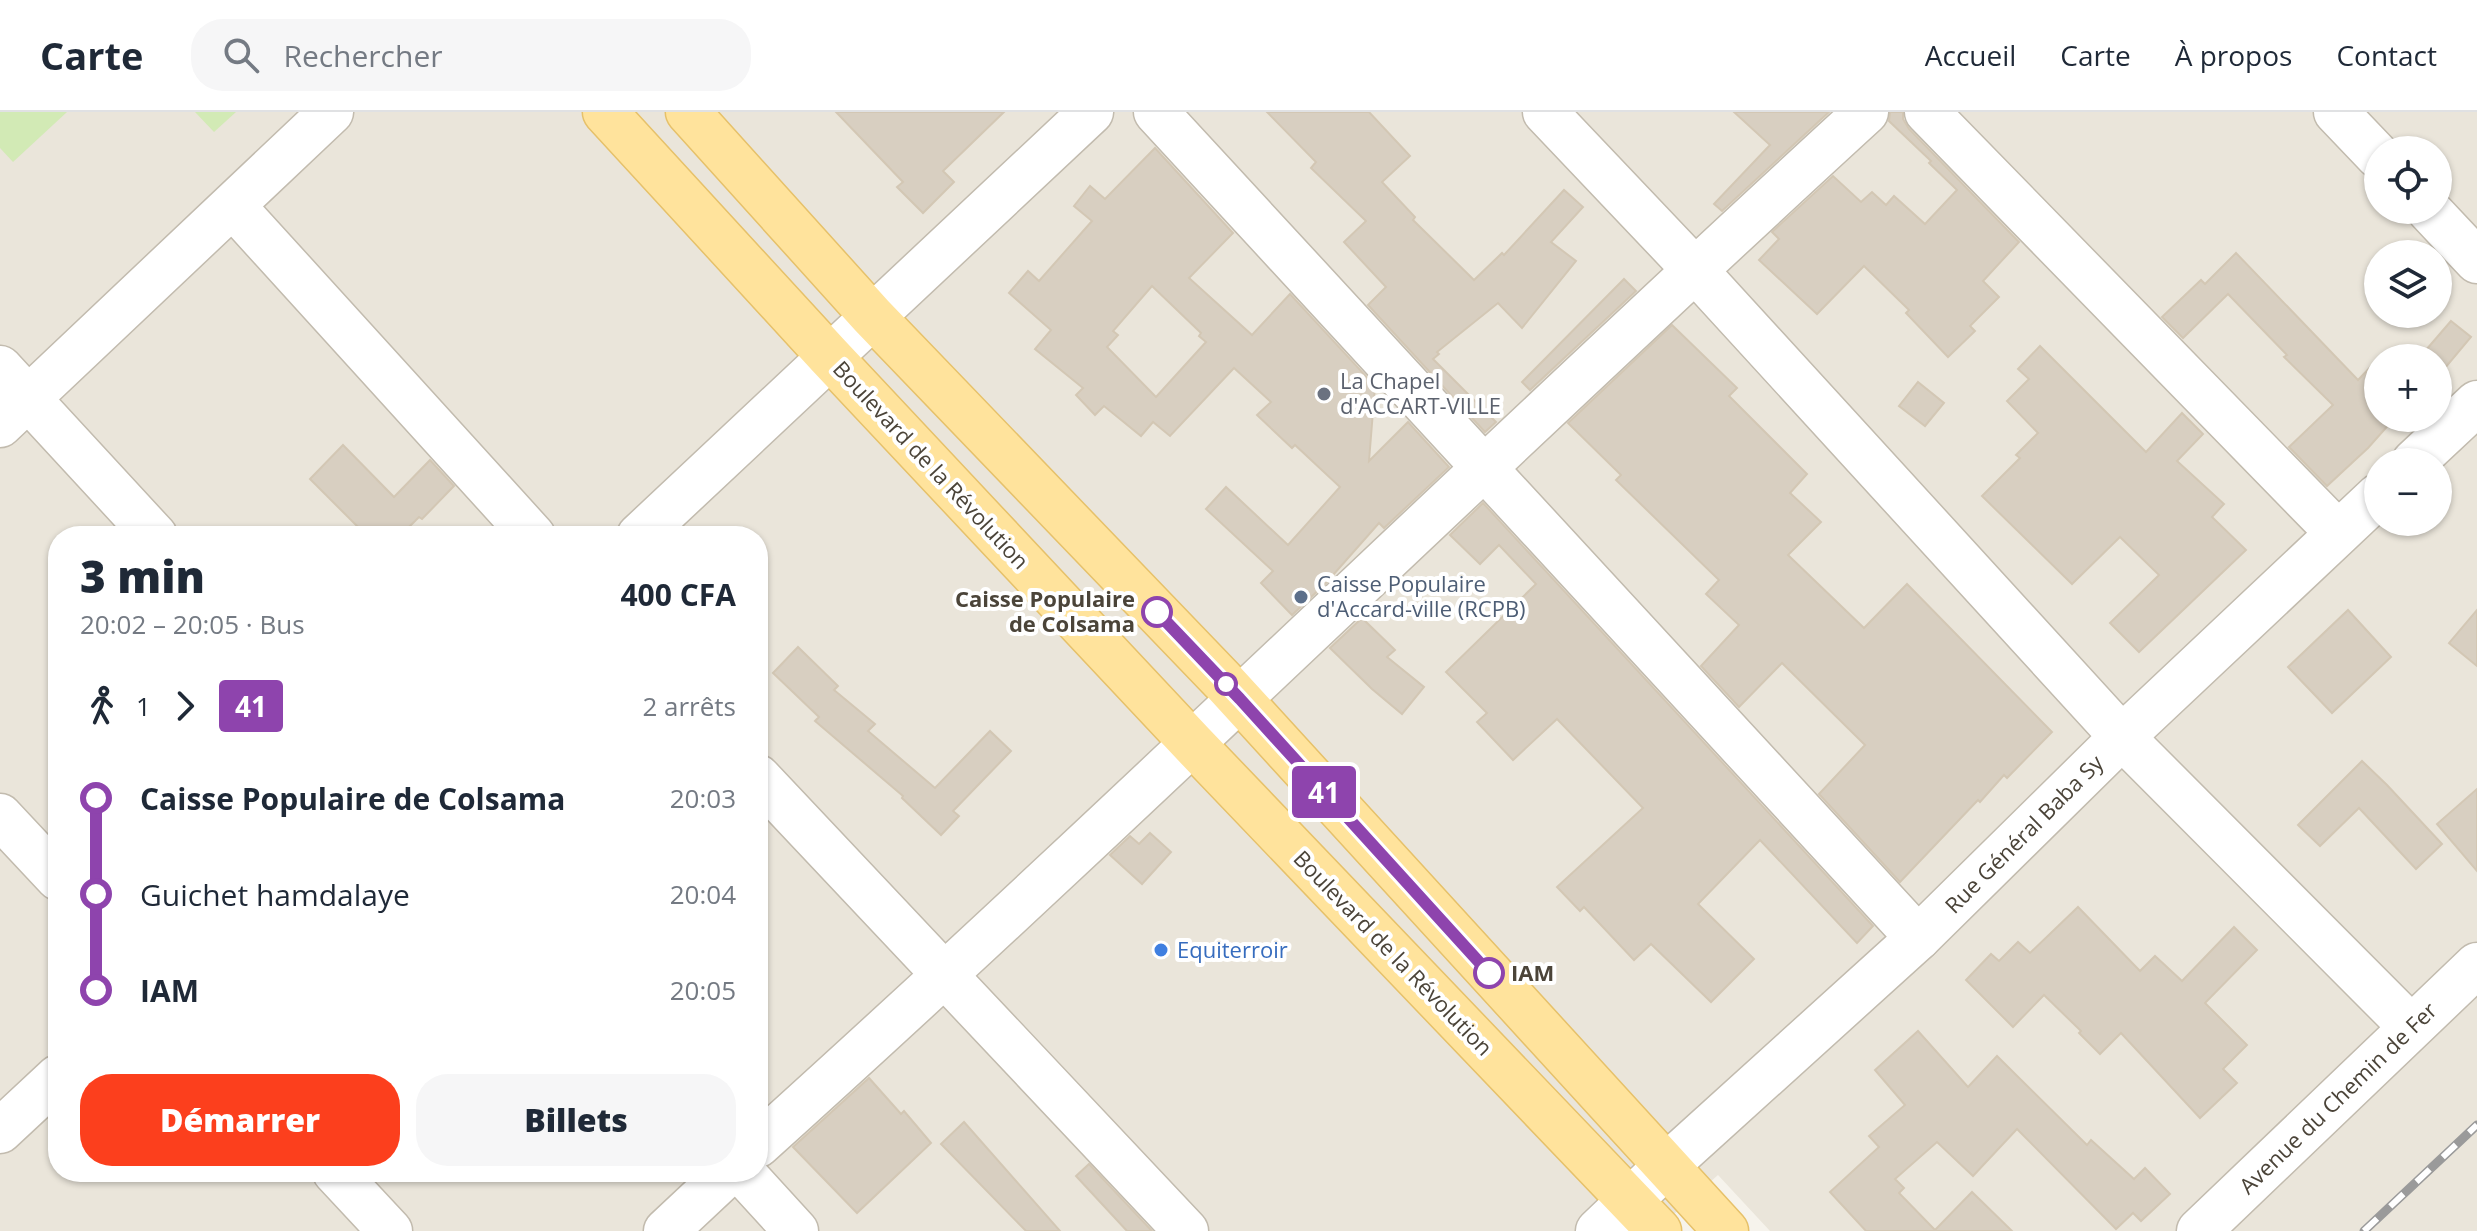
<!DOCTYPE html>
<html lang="fr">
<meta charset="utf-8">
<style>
:root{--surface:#fff;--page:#f6f6f7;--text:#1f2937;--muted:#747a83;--line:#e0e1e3;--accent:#fc3f1d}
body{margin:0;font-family:"Open Sans",sans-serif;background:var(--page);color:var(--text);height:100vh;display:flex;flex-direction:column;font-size:30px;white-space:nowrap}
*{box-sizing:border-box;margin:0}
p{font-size:26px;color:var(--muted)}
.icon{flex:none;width:44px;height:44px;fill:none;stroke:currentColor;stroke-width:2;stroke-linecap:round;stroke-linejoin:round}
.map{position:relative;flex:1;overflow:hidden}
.drawer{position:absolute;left:48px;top:414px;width:720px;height:656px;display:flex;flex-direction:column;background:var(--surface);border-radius:32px;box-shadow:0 2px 6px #0004}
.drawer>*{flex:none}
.badge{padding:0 16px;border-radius:6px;font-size:28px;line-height:52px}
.controls{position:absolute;left:2364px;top:24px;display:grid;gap:16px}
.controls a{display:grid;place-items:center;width:88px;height:88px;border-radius:50%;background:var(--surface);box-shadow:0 2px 6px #0004;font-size:40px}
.map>.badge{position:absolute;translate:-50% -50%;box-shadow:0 0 0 4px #fff}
.legs{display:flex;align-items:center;gap:12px;height:88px;padding:0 32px;font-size:26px}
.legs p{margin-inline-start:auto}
.headline{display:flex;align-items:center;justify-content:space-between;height:136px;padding:0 32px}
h1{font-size:44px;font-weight:800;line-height:60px}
.button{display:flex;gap:16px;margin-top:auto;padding:16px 32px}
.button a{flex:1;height:92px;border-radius:32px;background:var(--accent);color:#fff;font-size:32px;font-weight:800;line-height:92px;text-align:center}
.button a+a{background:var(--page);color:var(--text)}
ul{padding:0 32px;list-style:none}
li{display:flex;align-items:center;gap:28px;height:96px;font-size:30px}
li i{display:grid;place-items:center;width:12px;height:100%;margin:0 10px;background:currentColor}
li i::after{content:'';width:20px;height:20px;margin:-10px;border:6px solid;border-radius:50%;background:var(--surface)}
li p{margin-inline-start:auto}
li:first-child i{background:linear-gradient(#0000 50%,currentColor 0)}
li:last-child i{background:linear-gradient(currentColor 50%,#0000 0)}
header{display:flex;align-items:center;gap:48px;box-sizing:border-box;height:112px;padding:0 40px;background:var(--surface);border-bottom:2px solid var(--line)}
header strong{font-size:38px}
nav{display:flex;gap:44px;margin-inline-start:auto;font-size:28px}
.search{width:560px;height:72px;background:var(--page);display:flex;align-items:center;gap:20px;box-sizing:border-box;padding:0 28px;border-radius:32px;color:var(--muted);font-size:30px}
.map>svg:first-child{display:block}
</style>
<header>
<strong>Carte</strong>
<div class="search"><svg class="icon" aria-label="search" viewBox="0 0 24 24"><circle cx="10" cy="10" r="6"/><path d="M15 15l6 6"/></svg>Rechercher</div>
<nav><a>Accueil</a><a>Carte</a><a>À propos</a><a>Contact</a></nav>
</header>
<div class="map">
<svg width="2477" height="1119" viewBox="0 0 2477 1119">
<rect width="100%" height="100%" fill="#f6f3ec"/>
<!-- residential -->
<path fill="#eae5da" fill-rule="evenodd" d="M0 0H2477V1119H1770L1718 1063 1655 1119H0ZM2378 38H2438V98H2378ZM2378 142H2438V202H2378ZM2378 246H2438V306H2378ZM2378 350H2438V410H2378ZM58 424H758V1060H58Z"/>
<!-- green -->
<g fill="#d2eab5">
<path d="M0 0H67L13 50 0 36Z"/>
<path d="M195 0H236L214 20Z"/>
</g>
<!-- building -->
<g fill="#d8cfc1" stroke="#d3c7b4" stroke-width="2" fill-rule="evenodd">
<path d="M836 0H1004L943 59 954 70 923 101 897 75 903 70Z"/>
<path d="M1267 0H1369L1410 44 1382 70 1415 105 1413 108 1474 168 1502 141 1504 143 1564 78 1583 95 1551 130 1576 149 1522 216 1498 191 1437 240 1439 242 1433 247 1496 310 1485 320 1368 193 1386 175 1344 130 1366 109 1311 56 1316 50Z"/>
<path d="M1734 0H1829L1722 99 1714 92 1770 33Z"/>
<path d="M1890 0H1903V7L1909 17 2019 130 1983 169 1999 185 1970 214 1975 219 1948 245 1906 201 1909 198 1864 154 1817 202 1759 148 1779 127 1772 120 1833 64 1861 90 1872 80 1886 93 1894 84 1925 112 1957 78 1929 51 1931 49 1889 9Z"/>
<path d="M1155 36 1233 121 1189 166 1252 223 1290 182 1375 274 1369 349 1408 310 1449 355 1384 416 1379 411 1326 471 1292 503 1261 471 1273 459 1206 397 1226 375 1288 433 1340 375 1295 333 1292 336 1257 303 1271 290 1234 256 1170 324 1153 310 1141 324 1104 294 1095 303 1076 283 1083 276 1035 237 1051 218 1009 181 1028 159 1039 169 1092 109 1074 94 1090 74 1105 87ZM1152 174 1201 221 1199 224 1206 230 1156 285 1107 235 1118 223 1113 219Z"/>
<path d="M2236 141 2358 268 2378 247V306H2389L2392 309 2368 336 2327 374 2289 335 2333 293 2284 245 2287 243 2228 182 2183 226 2162 205 2201 168 2205 172Z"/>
<path d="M1624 167 1636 179 1530 278 1522 270Z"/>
<path d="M2451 209 2471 225 2445 256 2438 249V246H2435L2426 238Z"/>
<path d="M1672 213 1737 276 1729 284 1807 362 1790 381 1821 410 1788 443 1864 516 1907 472 2052 620 2007 666 2004 663 1980 690 1978 688 1900 770 1819 682 1865 633 1782 551 1739 595 1701 554 1739 513 1706 482 1719 468 1616 368 1621 363 1568 311Z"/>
<path d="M2040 234 2146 340 2182 301 2203 322 2177 349 2224 392 2212 405 2246 438 2139 540 2110 511 2159 463 2120 425 2072 472 1982 384 2020 346 2016 343 2038 321 2007 289 2029 267 2018 257Z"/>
<path d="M1918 270 1944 291 1925 314 1899 294Z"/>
<path d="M343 333 394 385 430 348 454 374 422 407 419 405 400 424H367L310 367Z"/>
<path d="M1483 391 1873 814 1857 831 1760 728 1698 792 1754 847 1711 890 1651 832 1634 848 1584 795 1580 799 1557 775 1643 696 1557 607 1513 648 1477 610 1487 601 1446 560 1536 472 1499 433 1480 452 1450 423Z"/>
<path d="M2348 498 2391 545 2332 601 2288 555Z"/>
<path d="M2477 498V554L2449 531Z"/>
<path d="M1362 506 1395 538 1387 545 1424 575 1402 602 1372 577 1330 536Z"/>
<path d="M798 535 838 574 834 578 875 612 868 619 935 676 990 619 1011 639 953 699 959 704 941 723 902 686 903 684 815 609 819 605 773 561Z"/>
<path d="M2362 649 2387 673 2442 732 2416 757 2359 696 2320 734 2298 713Z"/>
<path d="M2477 677V759L2437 712Z"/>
<path d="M1150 721 1171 740 1142 772 1110 743 1130 724 1139 732Z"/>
<path d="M2078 795 2140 859 2155 844 2182 869 2234 815 2257 838 2205 891 2247 933 2223 957 2237 971 2200 1006 2121 921 2100 942 2079 921 2081 919 2044 883 2013 915 1966 868 1991 842 1999 849 2018 830 2030 841Z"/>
<path d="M1918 919 1968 975 1997 944 2087 1033 2091 1028 2134 1067 2145 1056 2170 1082 2141 1109 2133 1101 2116 1117 2017 1017 1973 1064 1937 1030 1895 1067 1904 1076 1899 1081 1935 1118 1972 1080 2012 1119H1866L1830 1080 1879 1035 1869 1024 1905 993 1875 958Z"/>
<path d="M869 966 901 1002 904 999 931 1031 857 1101 793 1035Z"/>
<path d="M964 1010 1060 1119H1026L941 1032Z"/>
<path d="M1089 1052 1152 1119H1127L1076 1064Z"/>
</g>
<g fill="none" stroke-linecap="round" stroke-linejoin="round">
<defs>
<g id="minor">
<path d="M1156 0 1918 826"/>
<path d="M1545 0 1694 157 2122 625 2411 915"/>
<path d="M1927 0 2338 421"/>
<path d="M2336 0 2378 44"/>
<path d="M233 94 533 424"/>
<path d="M2429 98 2477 149"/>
<path d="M0 256 155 424"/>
<path d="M0 313 331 0"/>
<path d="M2414 350 2477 291"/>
<path d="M639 424 1091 0"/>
<path d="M758 665 1186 1119"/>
<path d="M0 704 58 766"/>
<path d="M0 1019 58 965"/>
<path d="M758 1033C1133 695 1493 341 1866 0"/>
<path d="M335 1060 390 1119"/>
<path d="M742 1060 796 1119"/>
<path d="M666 1119 729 1060"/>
<path d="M1598 1119 1665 1055 1918 826 2122 625 2378 384"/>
<path d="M2199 1119 2477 853"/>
</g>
<g id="major">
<path d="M605 0 829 244 1193 632 1659 1119"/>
<path d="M688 0 872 204 1223 569 1726 1119"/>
</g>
</defs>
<!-- minor casing -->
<use href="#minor" stroke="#c2bbae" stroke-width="47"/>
<!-- major casing -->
<use href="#major" stroke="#e6c16a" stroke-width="47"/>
<!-- minor -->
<use href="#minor" stroke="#fff" stroke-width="44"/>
<!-- major -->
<use href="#major" stroke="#ffe39c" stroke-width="44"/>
<defs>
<path id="rail" d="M2364 1119 2477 1013"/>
</defs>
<!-- rail casing -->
<use href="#rail" stroke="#9a9a9a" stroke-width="9"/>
<!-- rail -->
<use href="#rail" stroke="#fff" stroke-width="6" stroke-dasharray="18" stroke-linecap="butt"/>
</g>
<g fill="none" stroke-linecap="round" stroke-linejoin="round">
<defs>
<path id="line-1" d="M1157 500 1240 587 1489 861"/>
</defs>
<!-- line-1 casing -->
<use href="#line-1" stroke="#fff" stroke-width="18"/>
<!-- line-1 -->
<use href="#line-1" stroke="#8e44ad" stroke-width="12"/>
</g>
<!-- markers -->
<circle fill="#6b7280" stroke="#fff" stroke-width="3" cx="1324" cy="282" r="8"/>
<circle fill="#5c6f8a" stroke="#fff" stroke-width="3" cx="1301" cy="485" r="8"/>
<g fill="#fff" stroke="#8e44ad" stroke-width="4">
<circle cx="1157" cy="500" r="14"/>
<circle cx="1226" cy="572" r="10"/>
<circle cx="1489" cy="861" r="14"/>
</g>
<circle fill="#3f7fe0" stroke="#fff" stroke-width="3" cx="1161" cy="838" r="8"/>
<g text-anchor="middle" stroke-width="8" stroke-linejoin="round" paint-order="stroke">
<!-- worship labels -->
<g font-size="22" fill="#5b616d" stroke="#fff" text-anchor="start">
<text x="1340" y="277">La Chapel<tspan x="1340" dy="25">d'ACCART-VILLE</tspan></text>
</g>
<!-- street labels -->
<g font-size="22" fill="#4b4439" stroke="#fff">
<text transform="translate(931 353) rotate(47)" y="8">Boulevard de la Révolution</text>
<text transform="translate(2024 722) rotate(-45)" y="8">Rue Général Baba Sy</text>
<text transform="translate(1393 841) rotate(46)" y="8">Boulevard de la Révolution</text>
<text transform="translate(2338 986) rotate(-44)" y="8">Avenue du Chemin de Fer</text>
</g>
<!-- service labels -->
<g font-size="22" fill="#4e5e75" stroke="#fff" text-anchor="start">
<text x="1317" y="480">Caisse Populaire<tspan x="1317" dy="25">d'Accard-ville (RCPB)</tspan></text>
</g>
<!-- stop labels -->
<g font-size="22" font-weight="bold" fill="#4b4439" stroke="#fff" text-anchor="end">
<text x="1135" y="495">Caisse Populaire<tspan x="1135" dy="25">de Colsama</tspan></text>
<text x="1511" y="869" text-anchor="start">IAM</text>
</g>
<!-- shop labels -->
<g font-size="22" fill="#366cbe" stroke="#fff" text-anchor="start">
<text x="1177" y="846">Equiterroir</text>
</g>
</g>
</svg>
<div class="controls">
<a><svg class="icon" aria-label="locate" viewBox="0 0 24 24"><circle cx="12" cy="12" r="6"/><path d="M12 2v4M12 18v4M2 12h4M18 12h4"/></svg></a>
<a><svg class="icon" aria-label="layers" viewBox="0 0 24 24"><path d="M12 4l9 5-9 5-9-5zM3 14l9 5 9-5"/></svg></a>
<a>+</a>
<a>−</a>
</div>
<b class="badge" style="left:1324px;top:680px;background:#8e44ad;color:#fff">41</b>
<section class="drawer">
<div class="headline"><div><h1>3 min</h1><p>20:02 – 20:05 · Bus</p></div><b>400 CFA</b></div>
<div class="legs"><svg class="icon" aria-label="walk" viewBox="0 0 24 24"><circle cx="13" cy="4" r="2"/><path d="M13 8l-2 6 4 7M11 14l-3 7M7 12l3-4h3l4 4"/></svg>1<svg class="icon" aria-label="forward" viewBox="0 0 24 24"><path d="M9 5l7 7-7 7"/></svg><b class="badge" style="background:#8e44ad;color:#fff">41</b><p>2 arrêts</p></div>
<ul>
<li><i style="color:#8e44ad"></i><b>Caisse Populaire de Colsama</b><p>20:03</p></li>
<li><i style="color:#8e44ad"></i><span>Guichet hamdalaye</span><p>20:04</p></li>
<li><i style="color:#8e44ad"></i><b>IAM</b><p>20:05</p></li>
</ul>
<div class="button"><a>Démarrer</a><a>Billets</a></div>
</section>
</div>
